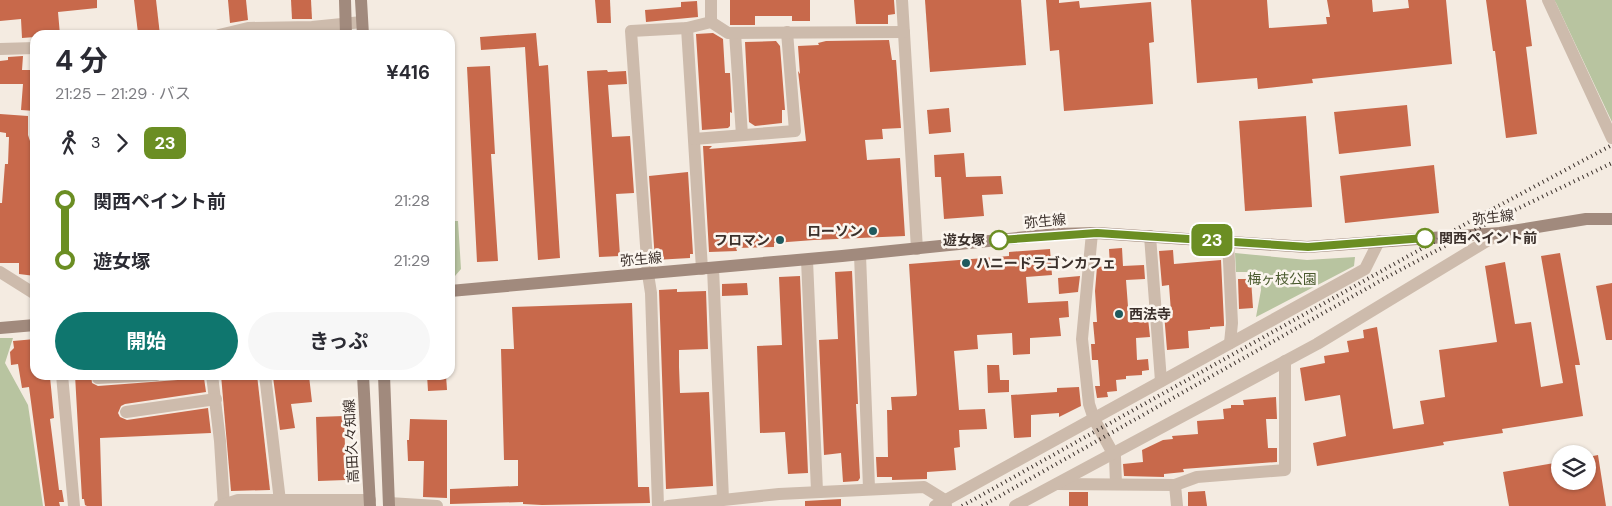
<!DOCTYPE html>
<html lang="ja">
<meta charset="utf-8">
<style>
:root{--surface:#fff;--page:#f7f7f7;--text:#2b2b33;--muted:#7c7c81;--accent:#0f766e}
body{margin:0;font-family:"DM Sans","Noto Sans JP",sans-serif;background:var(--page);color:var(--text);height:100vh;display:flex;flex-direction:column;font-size:19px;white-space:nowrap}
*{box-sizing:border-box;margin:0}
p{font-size:16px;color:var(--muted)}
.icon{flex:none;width:28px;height:28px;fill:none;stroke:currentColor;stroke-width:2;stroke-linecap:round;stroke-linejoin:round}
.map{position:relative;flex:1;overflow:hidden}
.drawer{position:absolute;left:30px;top:30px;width:425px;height:350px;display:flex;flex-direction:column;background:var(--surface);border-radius:15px;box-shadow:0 1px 4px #0004}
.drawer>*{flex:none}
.badge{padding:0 10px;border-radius:8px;font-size:18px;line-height:32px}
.buttons{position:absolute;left:1551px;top:445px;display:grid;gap:10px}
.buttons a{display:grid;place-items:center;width:45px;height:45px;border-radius:50%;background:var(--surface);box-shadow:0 1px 4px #0004;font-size:25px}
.map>.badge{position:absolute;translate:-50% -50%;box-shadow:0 0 0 2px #fff}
.legs{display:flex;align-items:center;gap:8px;height:55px;padding:0 25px;font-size:16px}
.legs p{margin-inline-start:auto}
.headline{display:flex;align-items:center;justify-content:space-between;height:85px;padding:0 25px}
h1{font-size:28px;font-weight:700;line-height:38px}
.cta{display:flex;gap:10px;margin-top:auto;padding:10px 25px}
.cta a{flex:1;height:58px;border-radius:30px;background:var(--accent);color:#fff;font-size:20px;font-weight:700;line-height:58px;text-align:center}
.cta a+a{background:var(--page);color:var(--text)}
ul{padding:0 25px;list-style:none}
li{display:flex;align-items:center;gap:18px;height:60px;font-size:19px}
li i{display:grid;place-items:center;width:8px;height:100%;margin:0 6px;background:currentColor}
li i::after{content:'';width:12px;height:12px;margin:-6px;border:4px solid;border-radius:50%;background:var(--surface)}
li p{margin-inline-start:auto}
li:first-child i{background:linear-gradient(#0000 50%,currentColor 0)}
li:last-child i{background:linear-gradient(currentColor 50%,#0000 0)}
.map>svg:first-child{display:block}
</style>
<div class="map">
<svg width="1612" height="506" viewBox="0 0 1612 506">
<rect width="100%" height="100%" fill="#f4ebe1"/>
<!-- green -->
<g fill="#b8c4a0">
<path d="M1554 0H1612V122L1556 3Z"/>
<path d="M450 221H458L461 269 455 276 450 277Z"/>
<path d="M1235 253 1307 260 1355 257 1354 266 1256 317 1261 290 1260 272H1236Z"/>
<path d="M0 338H13L5 363 28 405 43 506H0Z"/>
</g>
<!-- building -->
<g fill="#c8694b">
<path d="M0 0H97V8L58 12 60 35H35V37L22 38 21 19 0 21Z"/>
<path d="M134 0H156L160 35H140L138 33Z"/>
<path d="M228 0H246L248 20 230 23Z"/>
<path d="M291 0H311L312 19H292Z"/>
<path d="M595 0H610L611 23H597Z"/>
<path d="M730 0H810V21H792V16H755V25H730Z"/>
<path d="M854 0H894L895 14 888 15V24H856Z"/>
<path d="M925 0H1021L1026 65 930 72Z"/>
<path d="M1046 0H1059V3L1079 1 1080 8 1151 2 1154 42 1149 43 1153 104 1064 111 1059 50 1050 51Z"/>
<path d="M1191 0H1267L1269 28 1327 24 1326 17H1330L1327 0H1372L1373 12 1409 8 1408 0H1446L1452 64 1312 79 1313 83 1258 89 1257 78 1197 83Z"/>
<path d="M1486 0H1526L1532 46 1526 47 1537 134 1506 138 1495 51H1493Z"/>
<path d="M697 1 698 17 646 22 645 10 681 7V2Z"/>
<path d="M536 33 539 66 548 65 560 258 538 260 525 47 481 50 480 37Z"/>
<path d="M713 33 723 39 725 73H730L732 113 730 112V126L728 128 702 130 696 34Z"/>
<path d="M889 40 892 60H896L901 128 882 129 883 139 865 140 867 160 900 158 905 236 814 240 774 243V247L736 248 737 251 709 252 703 146H712L709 149 806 141 798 71 800 74 798 46 819 45 818 43 826 41Z"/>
<path d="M776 41 780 46 785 110H782V123L755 126 749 122 745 42Z"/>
<path d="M23 56 22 70H34L35 74V111L21 110 23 84H0V61L8 60V57Z"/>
<path d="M490 66 495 154H491L498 261 477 262 467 67Z"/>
<path d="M607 70 608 72 626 71 627 84 608 85 612 137 630 136 634 193 616 194 620 256 599 257 587 71Z"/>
<path d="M1407 105 1411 146 1339 154 1334 112Z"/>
<path d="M949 108 951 132 929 134 927 110Z"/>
<path d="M0 114 28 116V135L30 141H33L31 203 35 204V276L19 274V263H0V203H2L5 164H8L9 137H6V133L0 132Z"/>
<path d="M1306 116 1312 207 1245 211 1239 121Z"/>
<path d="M964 153 966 177 1001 176 1003 194 982 195 984 216 944 219 941 177H935L934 155Z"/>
<path d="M1434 165 1439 213 1345 223 1340 176Z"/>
<path d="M688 172 693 254H690V258L655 260 649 176Z"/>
<path d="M1122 248 1123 266 1144 265 1145 279 1126 280 1129 320 1148 318 1150 337 1136 338 1137 360 1148 359 1149 370 1142 371V375L1126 376V379L1116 380 1117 391 1107 392 1108 397 1097 398 1095 386H1100L1098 360H1092L1091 344H1095L1093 322H1097L1095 291 1097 267 1110 266 1109 249Z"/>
<path d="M1050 249 1052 275 1026 277 1028 303 1068 301 1069 317 1059 318 1061 336 1030 338V354L1013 355 1012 333 977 335 978 349 954 351 959 410 985 409 987 429 959 430 960 447 954 448 956 470 927 472V479L892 480V477H877L876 457H888L887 410H892L891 397 916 396 917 394 909 264 1009 256V252Z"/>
<path d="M1173 250 1174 264 1221 260 1224 323V326L1210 327V329L1188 331 1189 348 1167 350 1164 313 1171 312 1169 285 1162 286 1159 251Z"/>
<path d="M1560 253 1580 365H1575L1583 416 1502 429 1503 433 1443 442 1444 445 1317 466 1313 443 1346 436 1340 395 1305 401 1300 368 1325 363 1324 356 1349 352 1347 341 1364 338 1363 330 1377 327 1393 429 1424 424 1420 401 1445 397 1439 350 1497 342 1485 266 1505 262 1515 324 1531 322 1541 387 1563 383 1541 256Z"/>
<path d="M852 271 858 404H856L860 478 858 481 843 482 841 453 824 455 819 340 838 339 835 272Z"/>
<path d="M800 276 808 473 788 474 785 432 760 433 757 346 782 345 779 277Z"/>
<path d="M1080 276 1078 292 1059 294 1058 278Z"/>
<path d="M1238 279H1251L1253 308 1239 309Z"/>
<path d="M747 283 748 295 722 296V284Z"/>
<path d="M1612 283V340H1606L1596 286Z"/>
<path d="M677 289V292L706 291 708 349 679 350V367L680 393 709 392 713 486 666 489 659 290Z"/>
<path d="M632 303 638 487H649L650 503 542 505 523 504V502L450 504V489L518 486V460H504L501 349H514L512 307Z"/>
<path d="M35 339V375L50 377 54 418 50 419 59 490H62L64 502H59L60 506H45L29 387 22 388 18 364 11 365 10 352 14 348 13 341Z"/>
<path d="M987 365H999L1000 380H1009V392L988 393Z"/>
<path d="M75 375H91L92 383 98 386 204 378 206 392 125 404 121 406 118 413 120 417 127 420 208 408 211 433 100 438 102 506H87L85 505 84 499H82Z"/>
<path d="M221 375H257L270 490 231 491Z"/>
<path d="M287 375V378L309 376 312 402 291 404 295 428 280 430 273 377Z"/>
<path d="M427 375H446L447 390 428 391Z"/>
<path d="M1079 387 1081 406 1059 417V413L1031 415V437L1014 438 1011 395 1057 392V388Z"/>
<path d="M1276 397 1277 419H1266L1268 448H1277V462L1183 469 1184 472 1164 474V477L1124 476 1123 464 1143 462 1142 450 1163 440 1173 439 1172 436 1198 434 1197 421 1224 419 1223 409 1231 408V405H1244L1243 400Z"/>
<path d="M344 416 346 480 318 481 316 417Z"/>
<path d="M410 419 447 420V498L423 497 424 461H408L407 440H409Z"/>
<path d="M1598 455 1606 506H1509L1503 472 1560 462V481H1588V457Z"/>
<path d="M1205 491 1207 506H1188V492Z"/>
<rect x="1069" y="492" width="19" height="14"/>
<path d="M841 499V506H805V501Z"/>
</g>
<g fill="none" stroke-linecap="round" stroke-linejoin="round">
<!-- street -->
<g stroke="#cdbbac" stroke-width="12">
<path d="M902 0 917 249"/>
<path d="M1548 0 1612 138"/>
<path d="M711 22V0"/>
<path d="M687 28 702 269"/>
<path d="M735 33 742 135"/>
<path d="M219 35 248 28 312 27 362 22"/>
<path d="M0 49 35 48"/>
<path d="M694 139 795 131 787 32"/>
<path d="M1092 233 1082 339 1089 404 1094 419 1115 457 1116 484"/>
<path d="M1150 236 1161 381"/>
<path d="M1228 241 1232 323 1230 343"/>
<path d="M860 255 869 488"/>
<path d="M807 260 817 491"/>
<path d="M713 268 723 499"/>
<path d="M0 272 35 294"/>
<path d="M62 375 74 506"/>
<path d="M212 375 220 441 224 506"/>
<path d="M265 375 280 501"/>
<path d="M98 378 156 375"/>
<path d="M126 412 216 399"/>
<path d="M1057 484 1175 485"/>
<path d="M389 503 437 506"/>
<path d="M220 506 238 500H370"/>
<path d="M658 506 651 293 648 274 631 31 687 28 711 22 728 33 904 32"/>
<path d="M668 506 779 494 924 487 945 500 946 506"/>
<path d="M935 506 1365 269 1379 241"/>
<path d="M1015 506 1317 344 1500 233"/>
<path d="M1177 506 1175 485 1197 477 1285 470V361"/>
</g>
<!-- secondary -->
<g stroke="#a18a7d" stroke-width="12">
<path d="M345 0 346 35"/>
<path d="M361 0 363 35"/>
<path d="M450 291 842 256 1056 234 1097 233 1307 247 1500 233 1586 219H1612"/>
<path d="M0 328 35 325"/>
<path d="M363 375 370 506"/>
<path d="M384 375 389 506"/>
</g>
<!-- rail -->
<g stroke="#3b302b" stroke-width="4" stroke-dasharray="1 4" stroke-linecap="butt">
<path d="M962 506 1487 212 1612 145"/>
<path d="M982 506 1387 277 1492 221 1612 163"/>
</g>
</g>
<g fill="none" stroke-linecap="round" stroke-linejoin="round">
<defs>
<path id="line-1" d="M999 240 1097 233 1308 247 1425 238"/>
</defs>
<!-- line-1 casing -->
<use href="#line-1" stroke="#fff" stroke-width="11"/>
<!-- line-1 -->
<use href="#line-1" stroke="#6b8e23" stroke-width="8"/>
</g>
<!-- markers -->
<g fill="#1f5a5e" stroke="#fbf5ee" stroke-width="2">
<circle cx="873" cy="231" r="5"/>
<circle cx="780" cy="240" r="5"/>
<circle cx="966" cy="263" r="5"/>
<circle cx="1119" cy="314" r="5"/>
</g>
<g fill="#fff" stroke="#6b8e23" stroke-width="2.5">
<circle cx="1425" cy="238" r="9"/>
<circle cx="999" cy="240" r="9"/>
</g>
<g text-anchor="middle" stroke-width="5" stroke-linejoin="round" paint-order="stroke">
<!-- street labels -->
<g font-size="14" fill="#3b302b" stroke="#fbf5ee">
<text transform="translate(1493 217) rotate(-6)" y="5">弥生線</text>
<text transform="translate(1045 221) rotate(-5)" y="5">弥生線</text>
<text transform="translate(641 259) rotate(-5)" y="5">弥生線</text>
<text transform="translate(351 441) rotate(-93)" y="5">高田久々知線</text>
</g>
<!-- poi labels -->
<g font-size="14" font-weight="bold" fill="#3b302b" stroke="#fbf5ee" text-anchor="end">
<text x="863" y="236">ローソン</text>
<text x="770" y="245">フロマン</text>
<text x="976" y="268" text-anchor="start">ハニードラゴンカフェ</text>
<text x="1129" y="319" text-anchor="start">西法寺</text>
</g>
<!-- stop labels -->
<g font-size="14" font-weight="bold" fill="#3b302b" stroke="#fbf5ee" text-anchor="start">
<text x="1439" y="243">関西ペイント前</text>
<text x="985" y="245" text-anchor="end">遊女塚</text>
</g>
<!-- park labels -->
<g font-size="14" fill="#4a5a2e" stroke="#fbf5ee">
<text x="1282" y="284">梅ヶ枝公園</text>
</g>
</g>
</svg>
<div class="buttons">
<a><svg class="icon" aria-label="layers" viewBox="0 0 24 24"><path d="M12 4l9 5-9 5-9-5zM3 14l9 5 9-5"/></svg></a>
</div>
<b class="badge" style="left:1212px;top:240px;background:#6b8e23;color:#fff">23</b>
<section class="drawer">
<div class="headline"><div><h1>4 分</h1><p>21:25 – 21:29 · バス</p></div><b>¥416</b></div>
<div class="legs"><svg class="icon" aria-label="walk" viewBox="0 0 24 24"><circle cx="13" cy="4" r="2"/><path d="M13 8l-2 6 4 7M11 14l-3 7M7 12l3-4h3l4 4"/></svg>3<svg class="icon" aria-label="forward" viewBox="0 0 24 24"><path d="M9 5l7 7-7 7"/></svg><b class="badge" style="background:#6b8e23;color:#fff">23</b></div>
<ul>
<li><i style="color:#6b8e23"></i><b>関西ペイント前</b><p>21:28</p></li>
<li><i style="color:#6b8e23"></i><b>遊女塚</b><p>21:29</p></li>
</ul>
<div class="cta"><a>開始</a><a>きっぷ</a></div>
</section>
</div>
